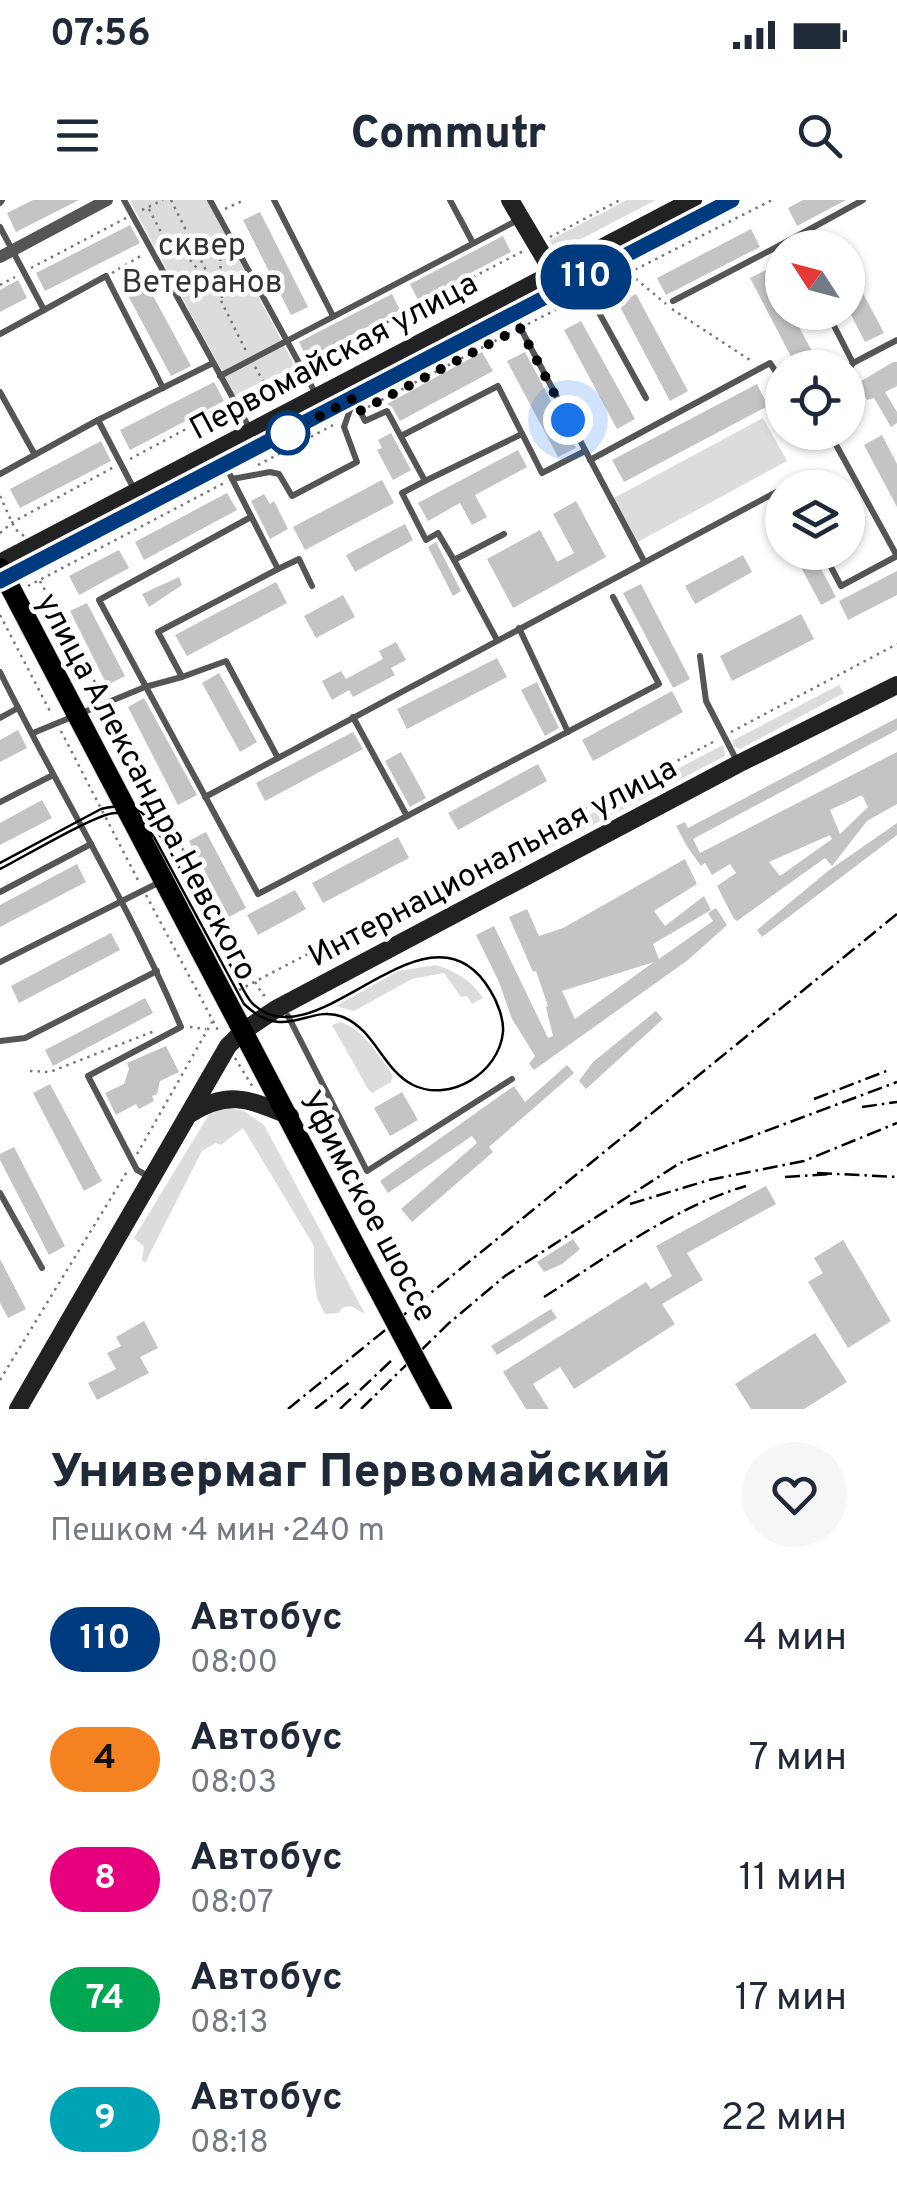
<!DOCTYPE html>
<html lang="ru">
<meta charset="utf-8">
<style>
:root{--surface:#fff;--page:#f6f6f7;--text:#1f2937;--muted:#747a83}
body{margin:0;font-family:Overpass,sans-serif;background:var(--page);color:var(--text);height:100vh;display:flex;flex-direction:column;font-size:38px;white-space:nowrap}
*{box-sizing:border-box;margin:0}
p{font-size:32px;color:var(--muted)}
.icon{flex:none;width:55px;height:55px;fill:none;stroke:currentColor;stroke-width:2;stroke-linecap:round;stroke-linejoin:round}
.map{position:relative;height:1209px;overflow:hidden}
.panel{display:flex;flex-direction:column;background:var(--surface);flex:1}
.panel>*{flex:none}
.badge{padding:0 20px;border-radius:32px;font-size:35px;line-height:65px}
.needle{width:65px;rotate:306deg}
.buttons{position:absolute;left:765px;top:30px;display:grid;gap:20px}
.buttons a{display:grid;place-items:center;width:100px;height:100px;border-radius:50%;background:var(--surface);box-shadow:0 2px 8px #0004;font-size:50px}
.you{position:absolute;width:50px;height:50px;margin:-25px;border:8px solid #fff;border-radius:50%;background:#1a73e8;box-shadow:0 0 0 15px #1a73e833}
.map>.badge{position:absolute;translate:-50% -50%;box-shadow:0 0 0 5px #fff}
.round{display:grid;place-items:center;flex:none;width:105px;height:105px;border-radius:52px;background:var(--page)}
.head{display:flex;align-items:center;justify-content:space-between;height:170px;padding:0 50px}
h1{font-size:48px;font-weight:800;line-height:75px}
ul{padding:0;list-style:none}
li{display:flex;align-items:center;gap:30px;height:120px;padding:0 50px}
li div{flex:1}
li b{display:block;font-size:38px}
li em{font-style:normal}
li .badge{min-width:110px;font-weight:700;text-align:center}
.status{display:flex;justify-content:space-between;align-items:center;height:70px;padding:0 50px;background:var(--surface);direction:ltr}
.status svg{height:28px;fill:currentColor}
header{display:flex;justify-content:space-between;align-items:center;height:130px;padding:0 50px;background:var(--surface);font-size:45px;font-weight:800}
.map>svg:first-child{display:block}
</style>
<div class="status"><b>07:56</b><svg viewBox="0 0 49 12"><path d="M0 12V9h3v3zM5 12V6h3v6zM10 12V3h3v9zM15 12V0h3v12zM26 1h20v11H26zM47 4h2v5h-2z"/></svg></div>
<header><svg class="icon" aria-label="menu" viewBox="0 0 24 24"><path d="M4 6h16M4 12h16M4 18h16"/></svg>Commutr<svg class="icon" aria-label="search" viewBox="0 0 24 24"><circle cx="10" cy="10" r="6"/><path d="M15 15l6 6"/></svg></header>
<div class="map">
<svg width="897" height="1209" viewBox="0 0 897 1209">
<rect width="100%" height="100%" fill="#fff"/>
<!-- green -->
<g fill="#dcdcdc">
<path d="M133 0H207L295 166 235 195 130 1Z"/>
<path d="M627 0H656L556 52 550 40Z"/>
<path d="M763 218 787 261 636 343 614 298Z"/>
<path d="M839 485 844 493 740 549 735 547 732 541Z"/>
<path d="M723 545 725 556 414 718 409 709Z"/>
<path d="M436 765C457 772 471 780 483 798L472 804 467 796 461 797 444 773 412 779 354 811 336 806 398 771Z"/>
<path d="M340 822C363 829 379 856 393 875L391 882 372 893 368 889 332 825Z"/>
<path d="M228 908 244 911 264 925 365 1114 351 1106 344 1107 338 1113 325 1114 317 1098 314 1077V1046L243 928 221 945 216 943 202 951 145 1063 142 1060 144 1047 134 1038 211 911Z"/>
</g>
<!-- building -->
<g fill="#c4c4c4" fill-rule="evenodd">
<path d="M33 0H79L16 32 7 13Z"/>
<path d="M803 0H846L797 26 788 8Z"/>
<path d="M260 12 308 107 291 115 243 20Z"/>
<path d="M130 25 140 43 45 91 36 73Z"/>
<path d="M751 29 760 47 666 95 657 78Z"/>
<path d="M503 36 511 52 418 100 410 84Z"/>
<path d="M848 65 884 133 865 142 848 109Z"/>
<path d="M768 69 782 96V112H791L821 168H797L750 78Z"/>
<path d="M144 79 191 166 171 176 125 90Z"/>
<path d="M18 80 27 98 0 112V90Z"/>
<path d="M392 94 400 110 307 158 299 142Z"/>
<path d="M636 94 688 191 670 201 618 103Z"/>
<path d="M581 121 635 219 617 229 564 130Z"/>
<path d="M482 152 493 171 400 221 392 207 387 204Z"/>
<path d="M525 152 576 248 558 257 507 161Z"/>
<path d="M893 162H897V186L885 192 897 212V223L891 227 874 198 867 200 858 183Z"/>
<path d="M214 182 224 201 130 250 120 230Z"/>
<path d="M757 184 768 206 624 282 612 260Z"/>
<path d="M391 233 411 270 393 280 377 250 382 248 378 240Z"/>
<path d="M882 235 897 264V307L864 245Z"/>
<path d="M101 241 111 261 20 308 10 289Z"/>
<path d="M518 250 527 267 475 295 487 317 472 325 460 303 428 321 418 303Z"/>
<path d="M382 280 394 303 305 350 293 327Z"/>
<path d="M227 293 237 310 144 360 135 342Z"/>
<path d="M264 294 270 304 274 301 288 329 270 339 251 301Z"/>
<path d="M576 301 606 357 513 408 487 359 540 330 557 362 574 353 553 314Z"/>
<path d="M405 324 413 340 355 372 346 355Z"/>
<path d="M436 342 461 391 453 396 428 347Z"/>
<path d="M119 350 129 368 79 395 69 376Z"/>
<path d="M793 352H812L836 397 821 405Z"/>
<path d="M743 355 752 372 695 404 685 386Z"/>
<path d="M897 371V395L848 420 839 401Z"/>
<path d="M179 377 182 385 149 407 142 394Z"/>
<path d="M276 382 287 403 187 456 175 435Z"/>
<path d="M641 384 690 479 673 488 623 393Z"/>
<path d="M343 395 355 417 316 438 304 416Z"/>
<path d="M87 403 125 476 107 485 70 411Z"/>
<path d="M801 414 814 439 732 481 720 456Z"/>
<path d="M396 442 406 460 391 468 395 475 353 497 349 490 332 500 322 481 341 471 346 479 383 459 379 451Z"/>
<path d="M497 458 507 477 407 529 397 509Z"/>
<path d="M219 473 257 542 240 552 202 483Z"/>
<path d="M537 482 559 528 545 536 521 490Z"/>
<path d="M672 491 683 512 593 561 582 540Z"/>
<path d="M144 498 197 595 178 605 128 507Z"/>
<path d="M897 518V530L693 639 700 653 897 552V604L867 621 832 666 825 658 737 721 734 719 717 686 736 673 730 664 712 675 705 663 701 666 688 648 676 626 685 622 688 628ZM862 595 868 607 840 634 830 610ZM830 635 832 639 780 676 769 662Z"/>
<path d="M18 530 27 548 0 562V540Z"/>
<path d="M353 532 363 549 265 601 256 583Z"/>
<path d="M401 552 426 598 410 607 385 561Z"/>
<path d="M538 564 547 581 458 630 448 613Z"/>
<path d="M42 600 52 618 0 645V623Z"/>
<path d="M897 623V635L762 737 757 730 828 671Z"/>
<path d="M206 632 246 708 229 717 189 641Z"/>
<path d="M398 637 409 658 323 703 312 683Z"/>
<path d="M685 659 697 684 654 711 665 726 704 696 711 710 653 744 659 759 713 721 708 713 716 708 727 725 688 760 534 870 529 864 535 856 512 819 499 782 476 735 494 726 548 838 553 836 546 807 548 806 536 771 533 772 509 717 527 709 539 736 563 728ZM654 762 575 819 562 791Z"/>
<path d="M77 664 86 682 0 727V705Z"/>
<path d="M295 690 306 709 258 735 247 715Z"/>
<path d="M111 733 120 750 19 803 11 786Z"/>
<path d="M145 798 153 813 53 866 45 850Z"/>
<path d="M656 811 663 819 586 889 579 881 593 862Z"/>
<path d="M166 846 179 872 160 881 157 894 152 896 154 901 139 909 136 904 116 915 105 893 124 884 129 869 127 863Z"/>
<path d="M567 865 574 873 489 947 493 952 412 1022 401 1009 477 943 472 936 388 993 380 981 514 886 525 902Z"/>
<path d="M50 884 102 981 84 991 33 893Z"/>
<path d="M402 892 418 920 390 936 374 908Z"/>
<path d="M14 947 65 1046 49 1055 0 960V954Z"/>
<path d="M766 986 776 1004 687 1053 703 1080 662 1104 675 1124 574 1189 560 1167 533 1184 549 1209H526L503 1172 646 1082 651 1089 672 1076 656 1046Z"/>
<path d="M573 1039 580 1049 562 1064 544 1072 537 1062Z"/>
<path d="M843 1040 891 1121 848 1148 808 1082 823 1073 814 1058Z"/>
<path d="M0 1059 26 1109 8 1118 0 1103Z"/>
<path d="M551 1109 557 1118 497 1155 491 1146Z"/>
<path d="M144 1121 158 1148 140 1157 149 1173 97 1200 88 1183 116 1169 107 1153 121 1146 116 1137Z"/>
<path d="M815 1133 847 1182 804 1209H751L735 1184Z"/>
</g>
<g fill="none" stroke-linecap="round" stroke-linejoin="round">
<defs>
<g id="primary">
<path d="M0 368 359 1053"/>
<path d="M428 1183 442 1209"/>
</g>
</defs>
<!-- primary casing -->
<use href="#primary" stroke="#dbdbdb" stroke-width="22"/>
<!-- path -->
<g stroke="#777" stroke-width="2.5" stroke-dasharray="2.5 5" stroke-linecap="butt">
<path d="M171 0 246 151"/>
<path d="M149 9 162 34 173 38 218 95"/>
<path d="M225 9 244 0"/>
<path d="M142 10 163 0"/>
<path d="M219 36 222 98"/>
<path d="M550 37 620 0"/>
<path d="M31 68 126 18"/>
<path d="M112 73 144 54"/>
<path d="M630 74 666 104"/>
<path d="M0 85 15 77"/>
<path d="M595 90 772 0"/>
<path d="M672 109 753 162"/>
<path d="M528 124 579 98"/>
<path d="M361 157 376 129"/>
<path d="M319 161 327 176"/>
<path d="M307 164 525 50"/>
<path d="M255 167 266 186"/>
<path d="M241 200 295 171"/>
<path d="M368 207 512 132"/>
<path d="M130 259 229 206"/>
<path d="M258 265 335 224"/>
<path d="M0 296 15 329 24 336"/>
<path d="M0 333 13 322 114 267"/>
<path d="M40 381 103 497"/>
<path d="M28 386 224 283"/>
<path d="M0 415 52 515"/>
<path d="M109 509 252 781"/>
<path d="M61 531 140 684"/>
<path d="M731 532 897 444"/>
<path d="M146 695 220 834"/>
<path d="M255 782 263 795H268"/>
<path d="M239 790 715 541"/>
<path d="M190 827 206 829"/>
<path d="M235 858 254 889"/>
<path d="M30 871 50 872 157 830"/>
<path d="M137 954 212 822"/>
<path d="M0 1180 128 970"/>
</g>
<!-- lane -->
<g stroke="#555" stroke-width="6">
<path d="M124 0 251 231"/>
<path d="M210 0 317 196"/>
<path d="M274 0 333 116"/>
<path d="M450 0 473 43"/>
<path d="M0 3 2 0"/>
<path d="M0 27 44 110 0 134"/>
<path d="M794 48 790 40 863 0"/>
<path d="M581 80 646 198"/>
<path d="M673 101 790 40"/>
<path d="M44 110 106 76 163 188"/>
<path d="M827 112 853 163"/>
<path d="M514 116 644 361"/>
<path d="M848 171 853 163 897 140"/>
<path d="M220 176 518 20"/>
<path d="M0 192 35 255"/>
<path d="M354 199 365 221 387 211 425 281 402 293 426 340 438 333 454 360 504 334"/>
<path d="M98 220 213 163"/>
<path d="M829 232 897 356"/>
<path d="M401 236 498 186 542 273 585 251"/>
<path d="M590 260 770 163 782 181"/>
<path d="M0 274 98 220 134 289"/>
<path d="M232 279 270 272 279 274 292 296 357 262 344 227 352 204"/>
<path d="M425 281 522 234"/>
<path d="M251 317 99 400 258 694 659 484 613 397"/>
<path d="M823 352 841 386 897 356"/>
<path d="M454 360 497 440"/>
<path d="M278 369 299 359 312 386"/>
<path d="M519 428 568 532"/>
<path d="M700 456 706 501 738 563"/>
<path d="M0 472C59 591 129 704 181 827L88 876 137 970 150 977"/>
<path d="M182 477 226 461 278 558"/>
<path d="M353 517 407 616"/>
<path d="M0 518 18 508"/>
<path d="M33 533 145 487 182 477 158 432 278 369 226 267"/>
<path d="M205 597 782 289"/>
<path d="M0 602 53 575"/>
<path d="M0 692 91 644"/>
<path d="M0 762 160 682"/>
<path d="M288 816 367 971 512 879"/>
<path d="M0 841 25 838 157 771"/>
<path d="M0 993 42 1068"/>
</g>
<!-- street -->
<path stroke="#555" stroke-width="12" d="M0 57 107 0"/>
<!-- secondary -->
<g stroke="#222" stroke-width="18">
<path d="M510 0 558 81"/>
<path d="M0 363 693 0"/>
<path d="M0 381 732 0"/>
<path d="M190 914C229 889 250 900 290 916"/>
<path d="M18 1209 228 846 242 832 276 809 738 564 897 485"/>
</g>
<!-- primary -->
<use href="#primary" stroke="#000" stroke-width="20"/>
<!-- tram -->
<path stroke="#000" stroke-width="2.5" d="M0 663 101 609C113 606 127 604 138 610 161 622 218 742 234 772 240 782 245 796 253 804 317 865 428 687 490 790 497 801 504 819 503 832 499 873 450 903 413 885 383 870 375 830 343 817 308 803 286 844 244 804L154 637C144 624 133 612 115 613 95 614 22 658 0 669"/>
<!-- rail -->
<g stroke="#000" stroke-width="2.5" stroke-dasharray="15 5 2.5 5" stroke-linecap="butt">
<path d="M814 899 889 870"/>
<path d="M862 907 897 902"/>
<path d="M817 973 897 977"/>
<path d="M785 977 830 974"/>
<path d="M630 1004 709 980 804 961 897 923"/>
<path d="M544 1097C609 1056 672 1008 746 986"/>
<path d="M288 1209 897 714"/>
<path d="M315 1209 351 1181"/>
<path d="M340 1209 392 1160"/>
<path d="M361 1209 448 1124 505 1076 680 963 897 882"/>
</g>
<defs>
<path id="primary-bridge" d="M359 1053 428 1183"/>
</defs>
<!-- primary-bridge casing -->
<use href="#primary-bridge" stroke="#dbdbdb" stroke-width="22" stroke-linecap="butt"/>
<!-- primary-bridge -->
<use href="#primary-bridge" stroke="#000" stroke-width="20"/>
</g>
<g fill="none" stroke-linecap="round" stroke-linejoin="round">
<defs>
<path id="line" d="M0 381 732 0"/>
</defs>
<!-- line casing -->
<use href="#line" stroke="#fff" stroke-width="22"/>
<!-- line -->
<use href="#line" stroke="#003b80" stroke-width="15"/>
<!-- walk -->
<path stroke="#000" stroke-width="10" stroke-dasharray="0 18" d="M288 233 354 198 360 211 520 128 568 220"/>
</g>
<!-- markers -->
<circle fill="#fff" stroke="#003b80" stroke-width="5" cx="288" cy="233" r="20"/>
<g text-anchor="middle" stroke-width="9" stroke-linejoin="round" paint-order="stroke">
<!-- park labels -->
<g font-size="32" fill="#333" stroke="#fff">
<text x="202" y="55">сквер<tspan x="202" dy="37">Ветеранов</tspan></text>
</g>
<!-- street labels -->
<g font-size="32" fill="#000" stroke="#fff">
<text transform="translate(333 155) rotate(-28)" y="11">Первомайская улица</text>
<text transform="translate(148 586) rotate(62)" y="11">улица Александра Невского</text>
<text transform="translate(492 661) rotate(-28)" y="11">Интернациональная улица</text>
<text transform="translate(369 1006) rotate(62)" y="11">Уфимское шоссе</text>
</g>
</g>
</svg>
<div class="buttons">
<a><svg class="needle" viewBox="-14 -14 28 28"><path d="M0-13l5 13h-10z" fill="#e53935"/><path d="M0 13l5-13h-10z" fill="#747a83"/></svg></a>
<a><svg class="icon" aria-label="locate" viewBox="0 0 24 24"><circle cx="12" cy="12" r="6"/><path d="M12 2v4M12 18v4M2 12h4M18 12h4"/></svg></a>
<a><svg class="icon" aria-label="layers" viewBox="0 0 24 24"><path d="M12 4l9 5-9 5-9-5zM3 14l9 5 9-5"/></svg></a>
</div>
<div class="you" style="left:568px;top:220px"></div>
<b class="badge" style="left:586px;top:77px;background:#003b80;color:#fff">110</b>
</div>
<section class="panel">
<div class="head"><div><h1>Универмаг Первомайский</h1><p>Пешком · 4 мин · 240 m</p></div><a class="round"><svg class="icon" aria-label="heart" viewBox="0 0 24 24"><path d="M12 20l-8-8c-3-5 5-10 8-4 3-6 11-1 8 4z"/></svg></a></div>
<ul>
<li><span class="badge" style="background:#003b80;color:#fff">110</span><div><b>Автобус</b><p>08:00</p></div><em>4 мин</em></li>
<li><span class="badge" style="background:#f58220;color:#111">4</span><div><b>Автобус</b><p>08:03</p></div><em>7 мин</em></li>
<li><span class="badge" style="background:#e6007e;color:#fff">8</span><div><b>Автобус</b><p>08:07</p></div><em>11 мин</em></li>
<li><span class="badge" style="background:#00a651;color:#fff">74</span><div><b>Автобус</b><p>08:13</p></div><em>17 мин</em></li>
<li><span class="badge" style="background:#00a3b4;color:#fff">9</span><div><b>Автобус</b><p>08:18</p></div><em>22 мин</em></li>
</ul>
</section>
